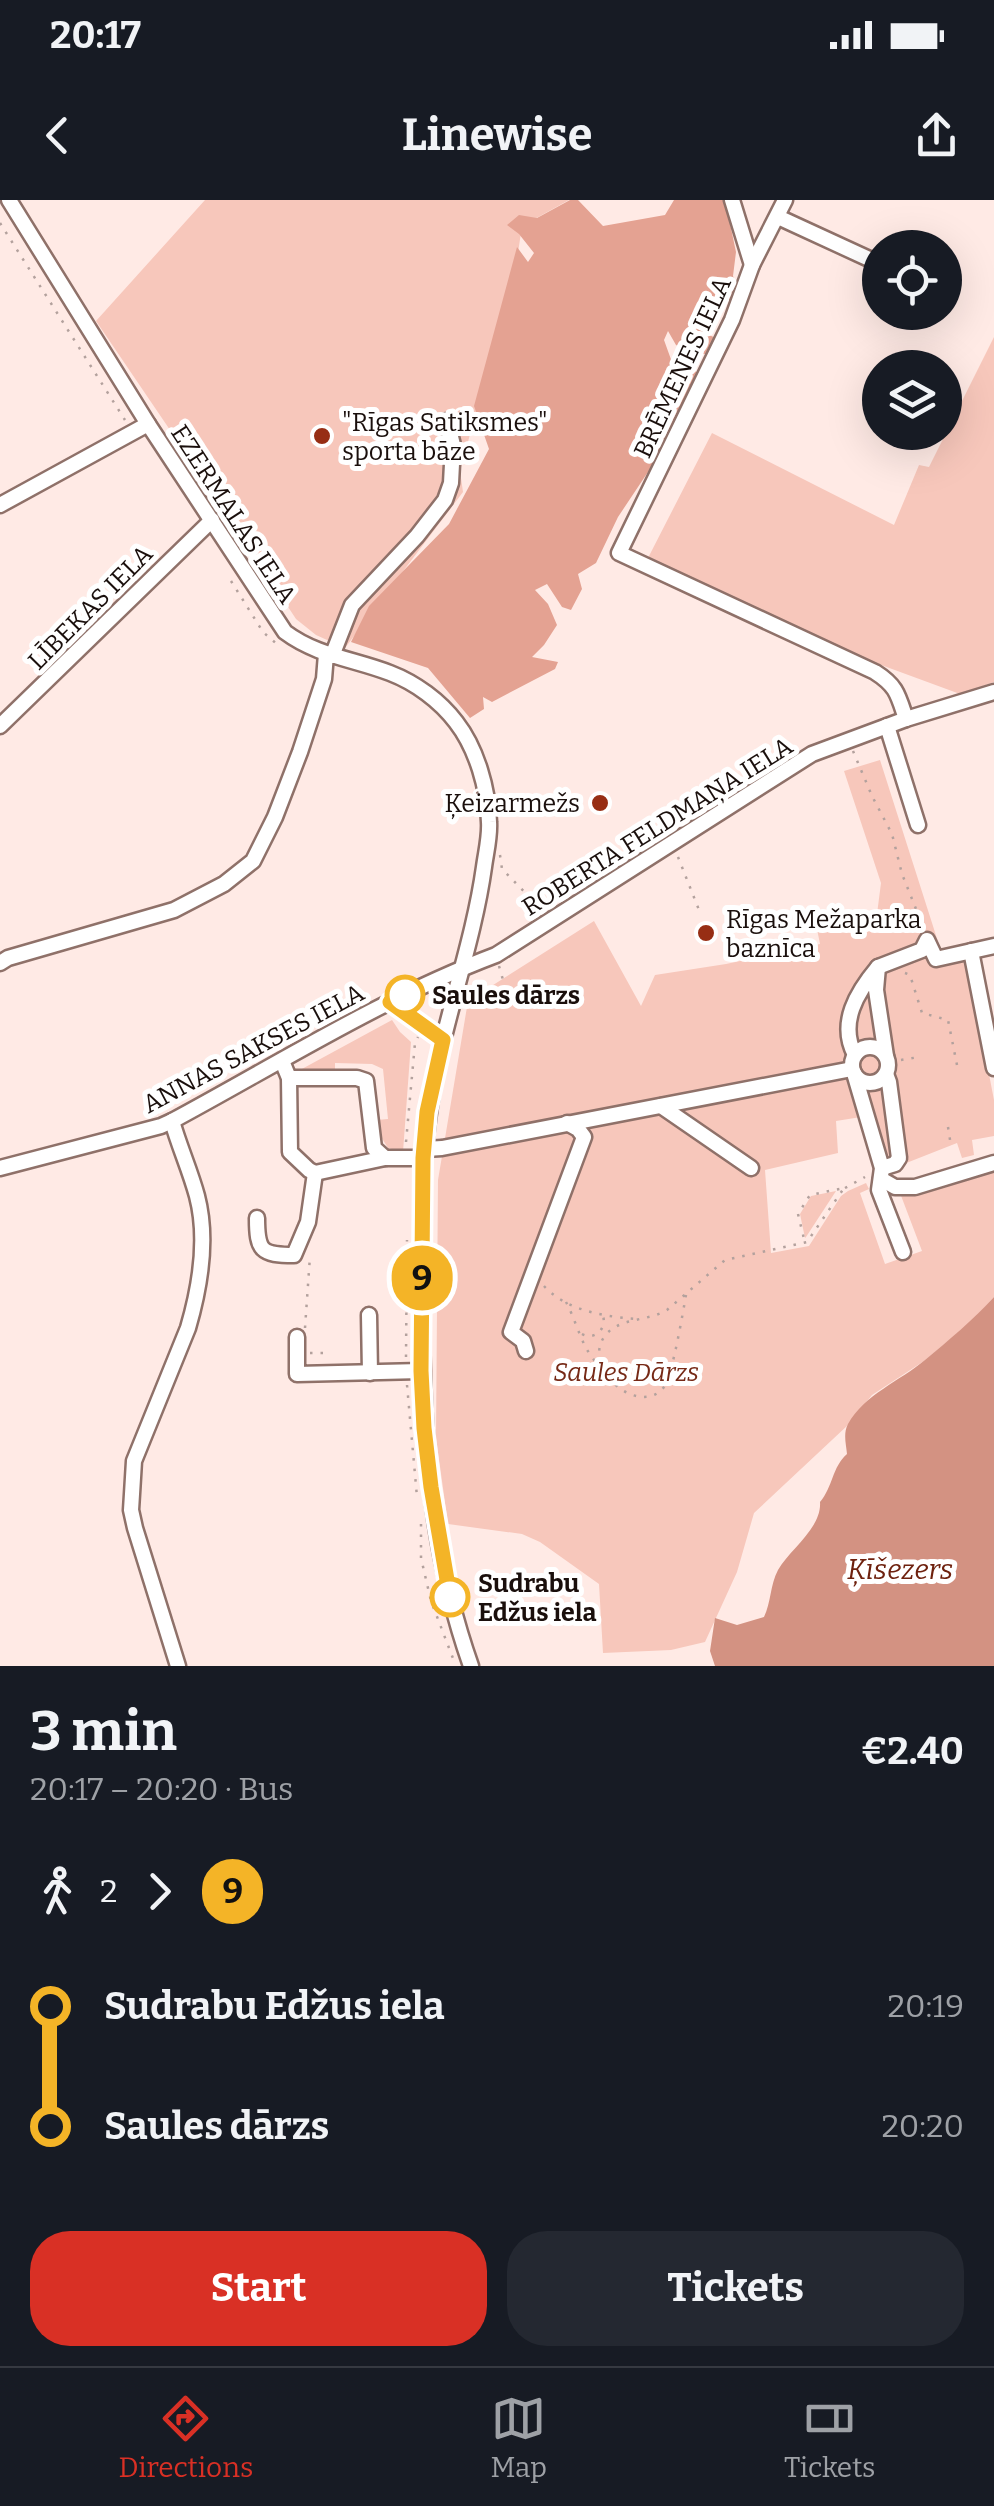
<!DOCTYPE html>
<meta charset="utf-8">
<style>
:root{--surface:#171b24;--page:#242831;--text:#f1f3f6;--muted:#9ea1a6;--line:#363941;--accent:#d93025}
body{margin:0;font-family:Bitter,serif;background:var(--page);color:var(--text);height:100vh;display:flex;flex-direction:column;font-size:38px;white-space:nowrap}
*{box-sizing:border-box;margin:0}
p{font-size:32px;color:var(--muted)}
.icon{flex:none;width:55px;height:55px;fill:none;stroke:currentColor;stroke-width:2;stroke-linecap:round;stroke-linejoin:round}
.map{position:relative;height:1466px;overflow:hidden}
.sheet{display:flex;flex-direction:column;background:var(--surface);flex:1}
.sheet>*{flex:none}
.badge{padding:0 20px;border-radius:32px;font-size:35px;line-height:65px}
.controls{position:absolute;left:862px;top:30px;display:grid;gap:20px}
.controls a{display:grid;place-items:center;width:100px;height:100px;border-radius:50%;background:var(--surface);box-shadow:0 10px 40px #0002;font-size:50px}
.map>.badge{position:absolute;translate:-50% -50%;box-shadow:0 0 0 5px #fff}
.legs{display:flex;align-items:center;gap:15px;height:110px;padding:0 30px;font-size:32px}
.legs p{margin-inline-start:auto}
.head{display:flex;align-items:center;justify-content:space-between;height:170px;padding:0 30px}
h1{font-size:55px;font-weight:700;line-height:75px}
.action{display:flex;gap:20px;margin-top:auto;padding:20px 30px}
.action a{flex:1;height:115px;border-radius:40px;background:var(--accent);color:#fff;font-size:40px;font-weight:700;line-height:115px;text-align:center}
.action a+a{background:var(--page);color:var(--text)}
ul{padding:0 30px;list-style:none}
li{display:flex;align-items:center;gap:35px;height:120px;font-size:38px}
li i{display:grid;place-items:center;width:15px;height:100%;margin:0 12px;background:currentColor}
li i::after{content:'';width:25px;height:25px;margin:-12px;border:8px solid;border-radius:50%;background:var(--surface)}
li p{margin-inline-start:auto}
li:first-child i{background:linear-gradient(#0000 50%,currentColor 0)}
li:last-child i{background:linear-gradient(currentColor 50%,#0000 0)}
.status{display:flex;justify-content:space-between;align-items:center;height:70px;padding:0 50px;background:var(--surface);direction:ltr}
.status svg{height:28px;fill:currentColor}
header{display:flex;justify-content:space-between;align-items:center;height:130px;padding:0 30px;background:var(--surface);font-size:45px;font-weight:700}
.tabs{display:flex;justify-content:space-around;align-items:center;height:140px;border-top:2px solid var(--line);background:var(--surface);font-size:28px;color:var(--muted)}
.tabs a{display:grid;justify-items:center;gap:5px}
.tabs .selected{color:var(--accent)}
.map>svg:first-child{display:block}
</style>
<div class="status"><b>20:17</b><svg viewBox="0 0 49 12"><path d="M0 12V9h3v3zM5 12V6h3v6zM10 12V3h3v9zM15 12V0h3v12zM26 1h20v11H26zM47 4h2v5h-2z"/></svg></div>
<header><svg class="icon" aria-label="back" viewBox="0 0 24 24"><path d="M15 5l-7 7 7 7"/></svg>Linewise<svg class="icon" aria-label="share" viewBox="0 0 24 24"><path d="M12 15V3M7 8l5-5 5 5M5 13v7h14v-7"/></svg></header>
<div class="map">
<svg width="994" height="1466" viewBox="0 0 994 1466">
<rect width="100%" height="100%" fill="#ffeae5"/>
<!-- green -->
<g fill="#f7c7bb">
<path d="M205 0H569L522 26 516 66 460 271 463 292 345 448 316 435 296 419 223 308 96 121Z"/>
<path d="M994 137V482L960 494 854 455 648 358 712 233 894 325 919 265 929 267Z"/>
<path d="M880 560 940 748 946 750 964 745 994 900V936L972 940 974 955 962 958 957 943 886 971 861 917 836 921 838 953 765 970 771 1053 809 1046 841 996 848 991 866 983 869 989 860 993 885 1064 922 1051 900 993 994 966V1097L973 1120 924 1161 872 1195 848 1225 754 1313 737 1372 705 1442 671 1450 603 1453 599 1384 540 1342 522 1334 448 1324 436 1238 438 980 468 801 594 721 641 806 655 775 726 764 820 744 817 729 877 714 881 683 844 571Z"/>
<path d="M392 820 400 832 411 842 403 952 388 948 378 932 377 920 388 919 383 869 372 864 335 863V872L303 873 300 870Z"/>
<path d="M836 991 806 1037 805 1038 800 1014 811 996Z"/>
</g>
<!-- forest -->
<path fill="#e4a292" d="M570 0H578L603 26 665 15 674 0H725L736 52 733 76 738 89 735 104 724 97 715 107 703 105 710 120 707 134 720 140 712 154H695L676 145 668 131 664 140 673 165 684 167 680 178 670 183 680 191 693 170 698 173 652 266 618 317 596 363 578 374 582 389 571 410 562 407 547 384 535 390 548 404 557 425 544 445 532 457 558 462 555 469 492 502 483 497 484 509 470 518 428 468 351 442 369 406 449 324 489 249 474 206 517 47 528 62 534 53 519 34 507 25 519 15 537 18Z"/>
<!-- water -->
<path fill="#d39282" d="M994 1097V1466H715L710 1451 715 1418 737 1425 764 1417C771 1403 770 1385 778 1370 790 1349 822 1328 820 1302 833 1287 832 1267 847 1254 846 1244 843 1233 848 1224 865 1194 900 1181 925 1160 949 1140 973 1120 994 1097Z"/>
<g fill="none" stroke-linecap="round" stroke-linejoin="round">
<defs>
<g id="minor">
<path d="M9 0 148 224 285 432C317 456 354 459 390 473 416 483 440 501 456 522 477 549 488 589 489 622 490 637 486 652 484 667 476 724 458 780 444 837 433 877 428 914 424 956 419 995 423 1037 422 1077 421 1211 426 1339 471 1466"/>
<path d="M732 0 752 65"/>
<path d="M785 0 752 65 732 120 619 353 875 472C897 486 898 495 906 519"/>
<path d="M778 17 880 64"/>
<path d="M0 305 148 224"/>
<path d="M332 456 352 405 417 336 445 300 451 283 453 245 447 221"/>
<path d="M0 526 212 320"/>
<path d="M887 526 918 625"/>
<path d="M971 751 994 868"/>
<path d="M0 763 8 758 174 710 224 684 253 661 275 617 300 552 324 479 326 454"/>
<path d="M878 767 922 750 927 740 936 759 994 746"/>
<path d="M390 802 443 840"/>
<circle cx="870" cy="865" r="18"/>
<path d="M855 855C838 823 857 792 878 767L876 790 886 856"/>
<path d="M854 873 882 968 879 990 903 1052"/>
<path d="M289 878H357L366 881 374 948 385 958"/>
<path d="M661 906 751 968"/>
<path d="M172 921C179 946 190 970 197 996 208 1038 200 1087 188 1128L134 1261 132 1294 131 1310 135 1328 178 1466"/>
<path d="M425 949 442 948 852 869"/>
<path d="M0 968 161 926 172 921C278 864 382 798 496 755L812 554 906 519 994 492"/>
<path d="M882 968 895 964 899 958 889 882 886 874"/>
<path d="M315 973 385 958H423"/>
<path d="M881 979 895 987H915L994 963"/>
<path d="M257 1018C257 1051 261 1055 294 1055L308 1022 315 973 309 970 290 952 289 878 282 861"/>
<path d="M369 1115 370 1173"/>
<path d="M297 1137V1174L421 1171"/>
<path d="M526 1151 523 1141 511 1132 584 937 578 929 567 923"/>
</g>
</defs>
<!-- minor casing -->
<use href="#minor" stroke="#8f7169" stroke-width="19"/>
<!-- path -->
<g stroke="#b3a19d" stroke-width="2.5" stroke-dasharray="2.5 8" stroke-linecap="butt">
<path d="M0 23 125 220"/>
<path d="M231 381 263 432 278 445"/>
<path d="M853 551 872 596 892 634 902 674 924 729"/>
<path d="M500 655 502 669 542 710"/>
<path d="M678 657 699 710"/>
<path d="M499 766 503 780"/>
<path d="M905 773 910 775 922 813 948 820 957 865"/>
<path d="M901 860 919 857"/>
<path d="M948 927 951 946"/>
<path d="M406 942 415 843 418 837"/>
<path d="M845 988 865 977"/>
<path d="M544 1086C567 1111 606 1117 638 1119"/>
<path d="M686 1095C683 1112 672 1177 664 1187 640 1218 582 1170 604 1137 618 1117 647 1122 667 1110L725 1060 807 1042 844 988 810 995 798 1014 805 1043"/>
<path d="M566 1102C577 1122 582 1150 599 1165"/>
<path d="M305 1128 310 1056"/>
<path d="M582 1134C595 1141 607 1128 603 1116"/>
<path d="M310 1153H323V1157"/>
<path d="M406 1157 407 1040"/>
<path d="M407 1185 417 1297"/>
<path d="M421 1324V1358L431 1401 454 1461"/>
</g>
<!-- minor -->
<use href="#minor" stroke="#fff" stroke-width="14"/>
</g>
<g fill="none" stroke-linecap="round" stroke-linejoin="round">
<defs>
<path id="line-1" d="M405 795 390 802 443 840 427 912 423 958 421 1171 424 1228 431 1287 450 1397"/>
</defs>
<!-- line-1 casing -->
<use href="#line-1" stroke="#fff" stroke-width="22"/>
<!-- line-1 -->
<use href="#line-1" stroke="#f4b427" stroke-width="15"/>
</g>
<!-- markers -->
<g fill="#972e14" stroke="#fff" stroke-width="4">
<circle cx="322" cy="236" r="10"/>
<circle cx="600" cy="603" r="10"/>
<circle cx="706" cy="733" r="10"/>
</g>
<g fill="#fff" stroke="#f4b427" stroke-width="5">
<circle cx="405" cy="795" r="18"/>
<circle cx="450" cy="1397" r="18"/>
</g>
<g text-anchor="middle" stroke-width="10" stroke-linejoin="round" paint-order="stroke">
<!-- street labels -->
<g font-size="25" fill="#1a0f0c" stroke="#fff">
<text transform="translate(682 167) rotate(-65)" y="9">BRĒMENES IELA</text>
<text transform="translate(234 314) rotate(57)" y="9">EZERMALAS IELA</text>
<text transform="translate(90 407) rotate(-45)" y="9">LĪBEKAS IELA</text>
<text transform="translate(657 626) rotate(-32)" y="9">ROBERTA FELDMAŅA IELA</text>
<text transform="translate(253 848) rotate(-28)" y="9">ANNAS SAKSES IELA</text>
</g>
<!-- poi labels -->
<g font-size="25" fill="#1a0f0c" stroke="#fff" text-anchor="start">
<text x="342" y="231">"Rīgas Satiksmes"<tspan x="342" dy="29">sporta bāze</tspan></text>
<text x="580" y="612" text-anchor="end">Ķeizarmežs</text>
<text x="726" y="728">Rīgas Mežaparka<tspan x="726" dy="29">baznīca</tspan></text>
</g>
<!-- stop labels -->
<g font-size="25" font-weight="bold" fill="#1a0f0c" stroke="#fff" text-anchor="start">
<text x="432" y="804">Saules dārzs</text>
<text x="478" y="1392">Sudrabu<tspan x="478" dy="29">Edžus iela</tspan></text>
</g>
<!-- park labels -->
<g font-size="25" font-style="italic" fill="#762916" stroke="#fff">
<text x="626" y="1181">Saules Dārzs</text>
</g>
<!-- water labels -->
<g font-size="28" font-style="italic" fill="#6e210e" stroke="#fff">
<text x="900" y="1379">Ķīšezers</text>
</g>
</g>
</svg>
<div class="controls">
<a><svg class="icon" aria-label="locate" viewBox="0 0 24 24"><circle cx="12" cy="12" r="6"/><path d="M12 2v4M12 18v4M2 12h4M18 12h4"/></svg></a>
<a><svg class="icon" aria-label="layers" viewBox="0 0 24 24"><path d="M12 4l9 5-9 5-9-5zM3 14l9 5 9-5"/></svg></a>
</div>
<b class="badge" style="left:422px;top:1078px;background:#f4b427;color:#111">9</b>
</div>
<section class="sheet">
<div class="head"><div><h1>3 min</h1><p>20:17 – 20:20 · Bus</p></div><b>€2.40</b></div>
<div class="legs"><svg class="icon" aria-label="walk" viewBox="0 0 24 24"><circle cx="13" cy="4" r="2"/><path d="M13 8l-2 6 4 7M11 14l-3 7M7 12l3-4h3l4 4"/></svg>2<svg class="icon" aria-label="forward" viewBox="0 0 24 24"><path d="M9 5l7 7-7 7"/></svg><b class="badge" style="background:#f4b427;color:#111">9</b></div>
<ul>
<li><i style="color:#f4b427"></i><b>Sudrabu Edžus iela</b><p>20:19</p></li>
<li><i style="color:#f4b427"></i><b>Saules dārzs</b><p>20:20</p></li>
</ul>
<div class="action"><a>Start</a><a>Tickets</a></div>
</section>
<nav class="tabs">
<a class="selected"><svg class="icon" aria-label="directions" viewBox="0 0 24 24"><path d="M12 3l9 9-9 9-9-9zM9 14v-3h6M13 9l2 2-2 2"/></svg>Directions</a>
<a><svg class="icon" aria-label="map" viewBox="0 0 24 24"><path d="M3 6l6-2 6 2 6-2v14l-6 2-6-2-6 2zM9 4v14M15 6v14"/></svg>Map</a>
<a><svg class="icon" aria-label="tickets" viewBox="0 0 24 24"><path d="M3 7h18v10H3zM15 7v10"/></svg>Tickets</a>
</nav>
